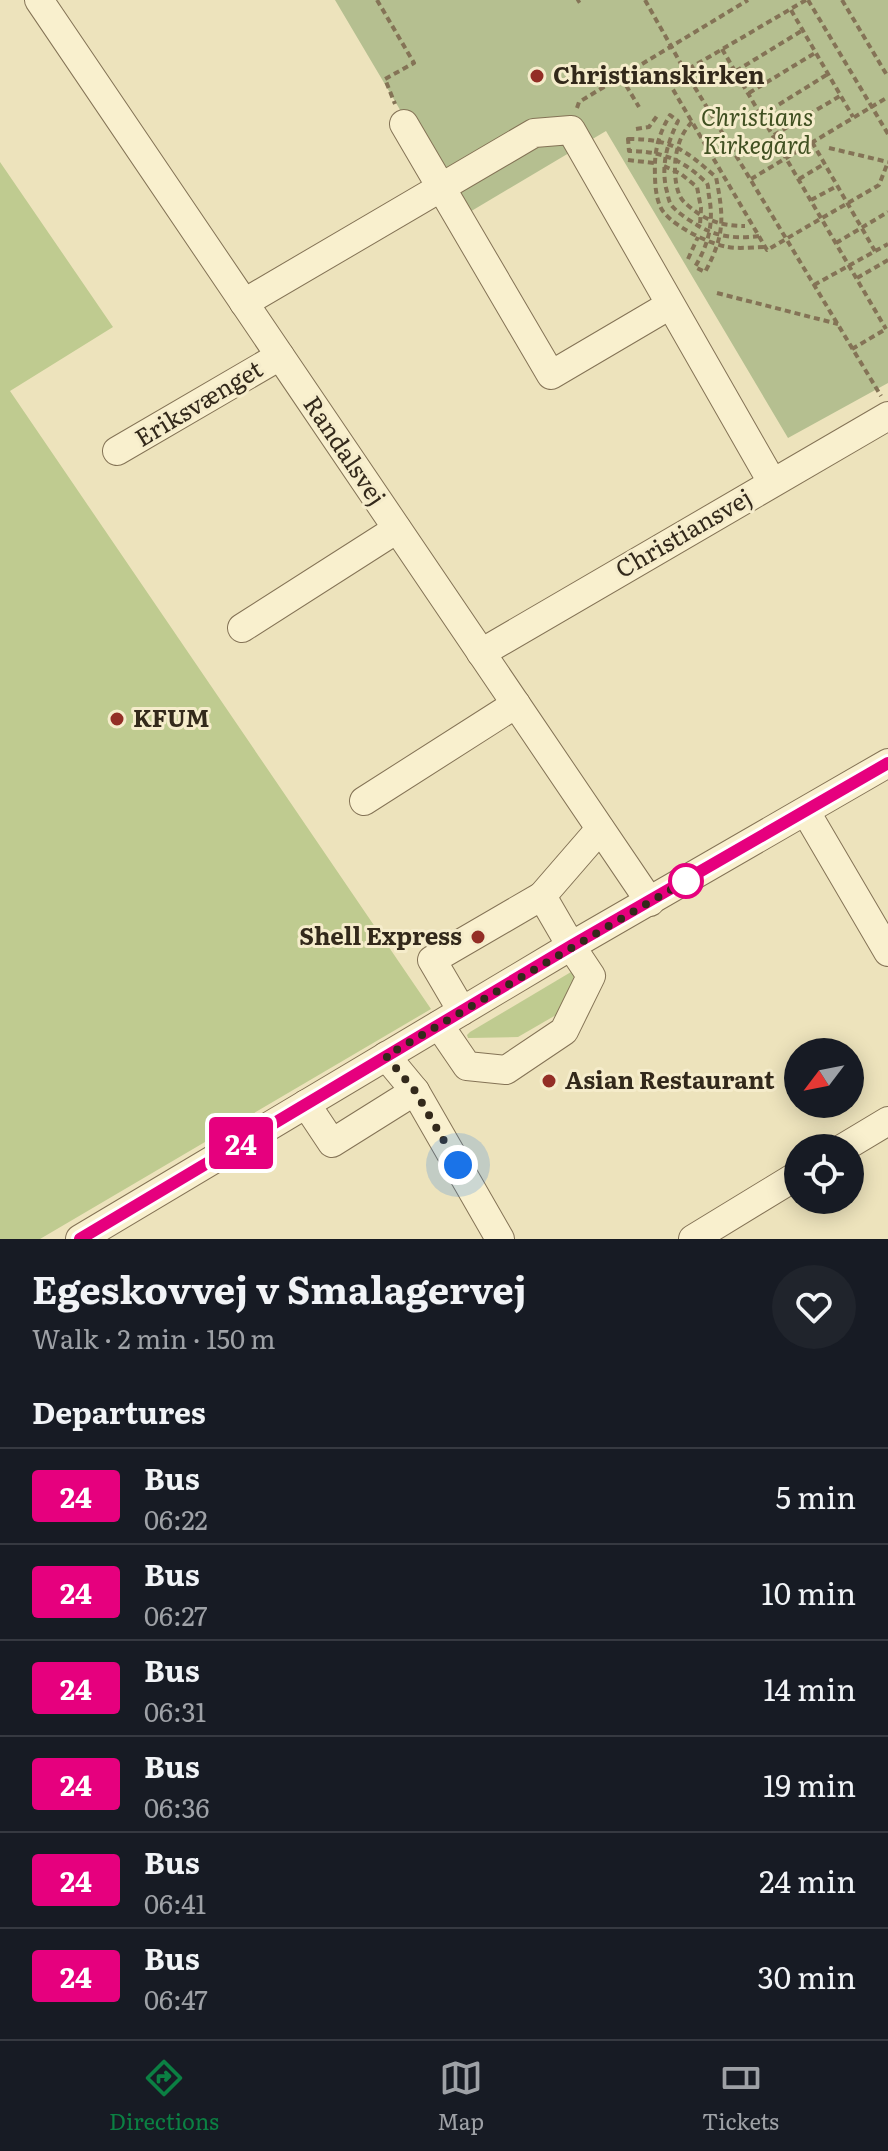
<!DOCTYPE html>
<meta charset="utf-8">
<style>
:root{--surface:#171b24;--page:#20242c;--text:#f1f3f6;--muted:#9ea1a6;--line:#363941;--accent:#0b8043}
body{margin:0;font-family:Literata,serif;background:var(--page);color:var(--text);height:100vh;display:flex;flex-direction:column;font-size:30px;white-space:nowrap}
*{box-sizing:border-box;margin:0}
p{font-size:26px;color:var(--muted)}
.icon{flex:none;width:44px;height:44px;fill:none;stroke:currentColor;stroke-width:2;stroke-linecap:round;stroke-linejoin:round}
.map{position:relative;height:1239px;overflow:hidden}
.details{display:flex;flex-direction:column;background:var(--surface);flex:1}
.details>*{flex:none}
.badge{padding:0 16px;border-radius:6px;font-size:28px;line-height:52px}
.needle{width:52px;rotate:238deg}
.tools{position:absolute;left:784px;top:1038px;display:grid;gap:16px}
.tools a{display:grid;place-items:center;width:80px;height:80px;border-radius:50%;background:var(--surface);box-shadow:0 4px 20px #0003;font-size:40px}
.you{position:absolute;width:40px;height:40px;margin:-20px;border:6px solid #fff;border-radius:50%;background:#1a73e8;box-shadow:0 0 0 12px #1a73e833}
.map>.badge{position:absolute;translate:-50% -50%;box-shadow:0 0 0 4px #fff}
h2{padding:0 32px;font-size:30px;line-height:72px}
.round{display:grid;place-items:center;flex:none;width:84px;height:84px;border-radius:42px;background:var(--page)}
.head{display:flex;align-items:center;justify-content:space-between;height:136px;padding:0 32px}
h1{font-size:38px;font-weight:700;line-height:60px}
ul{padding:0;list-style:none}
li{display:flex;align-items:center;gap:24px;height:96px;padding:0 32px;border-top:2px solid var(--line)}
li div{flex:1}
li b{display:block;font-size:30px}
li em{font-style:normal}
li .badge{min-width:88px;font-weight:700;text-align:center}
.menu{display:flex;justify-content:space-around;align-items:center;height:112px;border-top:2px solid var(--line);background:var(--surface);font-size:22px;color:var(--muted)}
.menu a{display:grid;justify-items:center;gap:4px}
.menu .selected{color:var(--accent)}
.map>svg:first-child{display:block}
</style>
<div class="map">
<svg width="888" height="1239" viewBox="0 0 888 1239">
<rect width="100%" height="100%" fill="#ede3bc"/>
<!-- green -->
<g fill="#bfcb90">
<path d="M0 162 113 327 10 391 431 1009 40 1239H0Z"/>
<path d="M576 969 579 973 556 1015 518 1037 468 1038 467 1035 470 1032Z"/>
</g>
<!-- cemetery -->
<path fill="#b5bf90" d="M335 0H888V383L788 438 606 131 463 216Z"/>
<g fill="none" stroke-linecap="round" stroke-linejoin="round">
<defs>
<g id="minor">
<path d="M39 0 650 902"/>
<path d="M404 124 551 375 670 305"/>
<path d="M244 303 534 133 571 130 772 482"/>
<path d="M117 451 280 356"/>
<path d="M242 628 397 529"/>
<path d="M481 653 888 416"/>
<path d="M364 801 516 704"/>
<path d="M806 812 888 952"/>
<path d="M542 896 600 829"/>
<path d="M439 1025 467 1066 506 1070 564 1031 591 976 571 946 542 896 432 960 462 1011"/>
<path d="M386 1056 415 1091 500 1239"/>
<path d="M306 1104 332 1143 415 1091"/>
<path d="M843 1148 888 1121"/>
<path d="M80 1239 571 946 888 763"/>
<path d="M693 1239 798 1175"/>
</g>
</defs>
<!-- minor casing -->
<use href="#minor" stroke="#847356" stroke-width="30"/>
<!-- path -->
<g stroke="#847356" stroke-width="4" stroke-dasharray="6 4" stroke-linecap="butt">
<path d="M377 0 414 63 385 79 395 104"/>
<path d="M645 0 685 71 881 396"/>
<path d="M806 0 668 81 767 250 879 185 888 162"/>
<path d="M808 0 888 134"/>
<path d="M842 0 888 77"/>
<path d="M577 2 580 0"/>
<path d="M791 10 853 117"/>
<path d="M722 49 886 329"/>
<path d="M736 71 803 30"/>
<path d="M621 77 639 107"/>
<path d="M749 93 815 53"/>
<path d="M577 108 579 102 748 0"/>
<path d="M762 115 828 74"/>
<path d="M692 122C680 134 675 151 675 169 675 177 676 186 679 194 681 200 686 204 691 208 708 222 724 226 745 226"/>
<path d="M636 129 649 127 657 116"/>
<path d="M774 135 840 96"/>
<path d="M628 139C671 139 684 149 716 177 724 218 725 235 705 272L695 267C709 243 714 223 709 196 708 192 709 187 707 183 706 182 699 176 698 175 677 157 656 151 629 151Z"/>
<path d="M812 142 875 251"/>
<path d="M829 148 888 162"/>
<path d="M628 160 654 163"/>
<path d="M664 166 681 174 697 187 701 208 700 225"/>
<path d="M751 179 888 97"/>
<path d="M799 179 824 164"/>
<path d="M811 200 837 186"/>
<path d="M759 236C737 239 716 237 697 225 689 220 679 214 672 206 668 201 668 194 666 188 661 163 668 142 678 121L670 115C658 135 654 152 655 175 655 184 656 197 660 206 667 224 709 244 728 247 740 249 753 247 765 247"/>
<path d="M836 243 888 212"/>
<path d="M688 259 698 237"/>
<path d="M857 278 888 260"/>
<path d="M814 285 888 244"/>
<path d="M717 293 838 324"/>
<path d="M852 349 886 329"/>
</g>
<!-- minor -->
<use href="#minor" stroke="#f9f0ce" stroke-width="28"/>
</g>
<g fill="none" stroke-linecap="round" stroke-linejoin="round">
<defs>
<path id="line" d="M80 1239 571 946 888 763"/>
</defs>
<!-- line casing -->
<use href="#line" stroke="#fff" stroke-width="18"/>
<!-- line -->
<use href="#line" stroke="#e6007e" stroke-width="12"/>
<!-- walk -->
<path stroke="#33291b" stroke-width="8" stroke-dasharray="0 14.4" d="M458 1165 415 1091 386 1056 686 881"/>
</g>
<!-- markers -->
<g fill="#932e26" stroke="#f5eccb" stroke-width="3">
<circle cx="537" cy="76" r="8"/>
<circle cx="117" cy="719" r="8"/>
<circle cx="478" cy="937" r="8"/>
<circle cx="549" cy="1081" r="8"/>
</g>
<circle fill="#fff" stroke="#e6007e" stroke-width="4" cx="686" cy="881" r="16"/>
<g text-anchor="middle" stroke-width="6" stroke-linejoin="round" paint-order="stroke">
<!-- poi labels -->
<g font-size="24" font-weight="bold" fill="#33291b" stroke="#f5eccb" text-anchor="start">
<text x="553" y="84">Christianskirken</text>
<text x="133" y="727">KFUM</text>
<text x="462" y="945" text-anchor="end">Shell Express</text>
<text x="565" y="1089">Asian Restaurant</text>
</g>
<!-- park labels -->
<g font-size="24" font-style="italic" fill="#405021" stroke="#f5eccb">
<text x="757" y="126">Christians<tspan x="757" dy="28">Kirkegård</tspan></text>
</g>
<!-- street labels -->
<g font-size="24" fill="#33291b" stroke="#f5eccb">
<text transform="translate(199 404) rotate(-31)" y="8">Eriksvænget</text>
<text transform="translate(344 451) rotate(56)" y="8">Randalsvej</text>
<text transform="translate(684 534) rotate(-30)" y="8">Christiansvej</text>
</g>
</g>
</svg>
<div class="tools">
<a><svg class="needle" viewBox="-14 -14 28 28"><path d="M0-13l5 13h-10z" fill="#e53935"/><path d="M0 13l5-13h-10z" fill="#9ea1a6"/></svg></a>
<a><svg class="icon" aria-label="locate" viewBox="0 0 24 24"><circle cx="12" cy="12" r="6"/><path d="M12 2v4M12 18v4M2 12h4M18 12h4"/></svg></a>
</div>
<div class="you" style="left:458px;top:1165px"></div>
<b class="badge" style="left:241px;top:1143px;background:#e6007e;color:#fff">24</b>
</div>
<section class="details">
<div class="head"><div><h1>Egeskovvej v Smalagervej</h1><p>Walk · 2 min · 150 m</p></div><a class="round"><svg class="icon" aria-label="heart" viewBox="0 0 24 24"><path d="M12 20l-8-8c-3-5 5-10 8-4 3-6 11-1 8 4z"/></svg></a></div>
<h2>Departures</h2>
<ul>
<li><span class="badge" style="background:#e6007e;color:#fff">24</span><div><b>Bus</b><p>06:22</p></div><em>5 min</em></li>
<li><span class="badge" style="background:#e6007e;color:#fff">24</span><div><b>Bus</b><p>06:27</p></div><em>10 min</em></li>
<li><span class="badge" style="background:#e6007e;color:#fff">24</span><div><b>Bus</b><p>06:31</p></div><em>14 min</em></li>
<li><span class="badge" style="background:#e6007e;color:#fff">24</span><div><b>Bus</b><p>06:36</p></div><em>19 min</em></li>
<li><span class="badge" style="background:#e6007e;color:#fff">24</span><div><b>Bus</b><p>06:41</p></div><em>24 min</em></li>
<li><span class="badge" style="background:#e6007e;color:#fff">24</span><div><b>Bus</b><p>06:47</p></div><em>30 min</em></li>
</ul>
</section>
<nav class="menu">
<a class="selected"><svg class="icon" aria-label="directions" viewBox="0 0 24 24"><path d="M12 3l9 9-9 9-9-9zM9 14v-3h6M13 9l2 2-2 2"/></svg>Directions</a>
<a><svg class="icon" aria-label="map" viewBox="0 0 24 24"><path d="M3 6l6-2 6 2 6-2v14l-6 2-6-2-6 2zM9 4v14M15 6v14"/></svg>Map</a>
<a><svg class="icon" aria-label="tickets" viewBox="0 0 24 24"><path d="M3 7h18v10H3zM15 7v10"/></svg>Tickets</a>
</nav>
